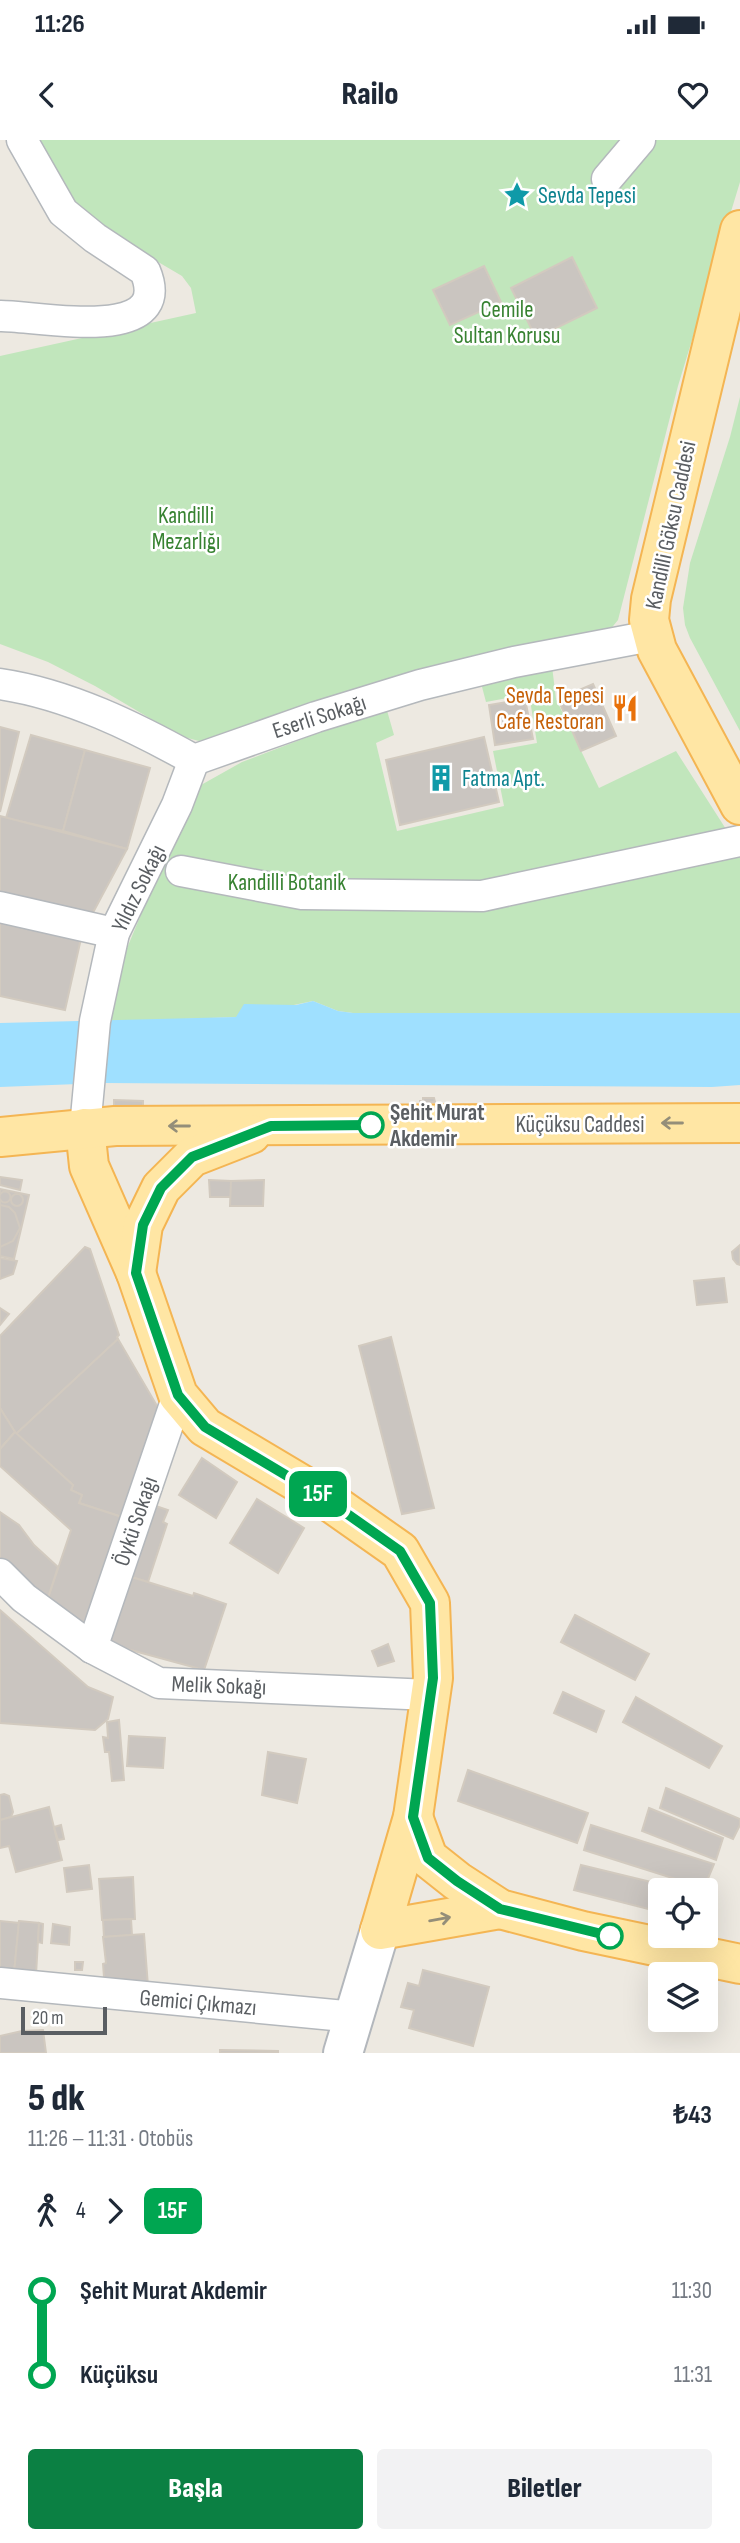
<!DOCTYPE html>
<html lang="tr">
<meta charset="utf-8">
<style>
:root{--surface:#fff;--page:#f2f2f3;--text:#1f2937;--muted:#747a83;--accent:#0b8043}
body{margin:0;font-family:"Sofia Sans Condensed",sans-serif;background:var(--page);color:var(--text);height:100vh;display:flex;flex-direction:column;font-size:26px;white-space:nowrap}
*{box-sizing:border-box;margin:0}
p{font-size:23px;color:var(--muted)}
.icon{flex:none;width:38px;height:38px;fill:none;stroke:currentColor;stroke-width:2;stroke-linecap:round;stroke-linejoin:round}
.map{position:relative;height:1913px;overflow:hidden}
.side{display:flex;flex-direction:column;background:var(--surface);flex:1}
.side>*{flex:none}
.badge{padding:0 14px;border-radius:10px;font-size:24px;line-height:46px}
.controls{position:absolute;left:648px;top:1738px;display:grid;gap:14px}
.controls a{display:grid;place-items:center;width:70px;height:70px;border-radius:7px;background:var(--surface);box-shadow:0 7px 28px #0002;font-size:35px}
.scale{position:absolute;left:21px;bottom:18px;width:86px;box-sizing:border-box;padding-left:7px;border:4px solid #5a5e62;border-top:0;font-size:19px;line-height:24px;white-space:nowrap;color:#5a5e62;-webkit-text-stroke:5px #fff;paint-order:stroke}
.map>.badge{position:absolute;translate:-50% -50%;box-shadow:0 0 0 4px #fff}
.legs{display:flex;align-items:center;gap:10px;height:77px;padding:0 28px;font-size:23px}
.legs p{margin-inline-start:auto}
.summary{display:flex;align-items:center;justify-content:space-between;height:119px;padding:0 28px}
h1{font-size:38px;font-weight:800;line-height:52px}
.primary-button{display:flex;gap:14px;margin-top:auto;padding:14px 28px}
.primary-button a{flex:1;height:80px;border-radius:7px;background:var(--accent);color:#fff;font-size:28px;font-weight:800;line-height:80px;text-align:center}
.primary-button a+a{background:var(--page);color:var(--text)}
ul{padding:0 28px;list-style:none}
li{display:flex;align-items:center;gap:24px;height:84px;font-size:26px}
li i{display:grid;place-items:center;width:10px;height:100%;margin:0 9px;background:currentColor}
li i::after{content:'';width:18px;height:18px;margin:-9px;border:5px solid;border-radius:50%;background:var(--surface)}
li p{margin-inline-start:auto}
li:first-child i{background:linear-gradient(#0000 50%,currentColor 0)}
li:last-child i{background:linear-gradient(currentColor 50%,#0000 0)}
.status{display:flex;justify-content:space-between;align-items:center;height:49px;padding:0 35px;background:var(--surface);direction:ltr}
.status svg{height:19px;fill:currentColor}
header{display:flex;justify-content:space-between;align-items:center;height:91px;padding:0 28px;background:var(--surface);font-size:32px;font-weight:800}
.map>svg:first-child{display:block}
</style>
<div class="status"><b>11:26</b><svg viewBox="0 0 49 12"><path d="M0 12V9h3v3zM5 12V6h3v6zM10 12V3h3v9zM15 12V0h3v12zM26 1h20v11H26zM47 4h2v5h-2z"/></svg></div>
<header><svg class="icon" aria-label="back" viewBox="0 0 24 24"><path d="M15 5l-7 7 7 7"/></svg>Railo<svg class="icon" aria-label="heart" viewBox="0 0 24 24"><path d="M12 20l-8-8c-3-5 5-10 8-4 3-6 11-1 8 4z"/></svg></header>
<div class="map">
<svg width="740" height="1913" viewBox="0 0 740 1913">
<rect width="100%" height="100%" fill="#ede9e1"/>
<!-- green -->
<g fill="#c1e6bc">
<path d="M35 0H740V42L678 246 618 480 609 491 598 497 435 525 215 598 199 601 180 596 95 546 48 522 0 504V216L196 173 191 148 182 136 80 76Z"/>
<path d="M740 257V591L690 498 685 485 683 468 690 423 730 297Z"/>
<path d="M552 526 556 559 599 648 676 611 740 711V873H353L338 871 313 861 236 877 106 882 120 825 189 659 201 645 242 622 386 567 394 595 376 603 397 691 504 666 493 611 537 603 529 554 486 562 481 543Z"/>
</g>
<!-- water -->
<path fill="#9fe0ff" d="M313 861 338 871 353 873H740V945L712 947 104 943 0 947V883L236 877 244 864 296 865Z"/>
<!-- building -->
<g fill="#cac5c0" stroke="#d2cabf" stroke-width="2">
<path d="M572 117 597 168 536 198 511 148Z"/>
<path d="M484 126 501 162 450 185 433 150Z"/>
<path d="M593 544 616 596 581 611 558 559Z"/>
<path d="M525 559 533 599 495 605 489 565Z"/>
<path d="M0 587 19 592 0 672Z"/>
<path d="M31 595 85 610 63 691 6 678Z"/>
<path d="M484 597 499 662 400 685 386 620Z"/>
<path d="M85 610 150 628 127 709 63 691Z"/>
<path d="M0 676 127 709 89 780 0 759Z"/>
<path d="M0 776 82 794 65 870 0 856Z"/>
<path d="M423 958H434L435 962H431V968L420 967V961H423Z"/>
<path d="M114 960 143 961V974L114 973Z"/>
<path d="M0 1037 22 1040 20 1050 0 1045Z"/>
<path d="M209 1040 231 1041V1057H210Z"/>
<path d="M264 1040 263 1066H230L231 1041Z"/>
<path d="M0 1049 29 1055 14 1119 0 1116Z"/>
<circle cx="5" cy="1057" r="5.5"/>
<circle cx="17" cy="1060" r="6"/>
<path d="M0 1065 9 1067 15 1073 20 1088 13 1101 0 1107Z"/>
<path d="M740 1105V1125L737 1124 733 1119 732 1112Z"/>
<path d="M85 1107 90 1109 119 1195 117 1197 118 1199 16 1294 0 1268V1196Z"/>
<path d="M0 1118 17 1121 13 1134 0 1139Z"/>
<path d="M724 1138 727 1162 697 1165 694 1141Z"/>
<path d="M0 1168 9 1174 0 1185Z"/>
<path d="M391 1197 434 1368 402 1374 359 1206Z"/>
<path d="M118 1199 160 1271 125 1378 79 1363 82 1355 71 1350 73 1345 16 1294Z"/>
<path d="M0 1268 15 1292 0 1309Z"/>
<path d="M15 1292 73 1345 71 1350 82 1355 79 1363 125 1378 87 1498 44 1470 71 1390 0 1326V1309Z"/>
<path d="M202 1318 237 1342 216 1378 179 1355Z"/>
<path d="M257 1359 304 1388 278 1433 230 1403Z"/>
<path d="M147 1363 168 1370 163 1382 167 1384 148 1442 124 1435Z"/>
<path d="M0 1372 19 1385 34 1405 58 1427 44 1470 0 1418Z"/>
<path d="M125 1435 193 1456 194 1453 226 1464 204 1530 105 1503Z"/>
<path d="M0 1470 88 1547 113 1557 108 1579 95 1590 0 1583Z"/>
<path d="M575 1475 649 1514 635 1540 561 1502Z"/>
<path d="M388 1504 394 1521 378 1526 372 1511Z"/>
<path d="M563 1552 604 1571 596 1592 554 1573Z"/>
<path d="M636 1557 722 1606 709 1628 623 1582Z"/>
<path d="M119 1580 124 1640 112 1641 109 1612H105L103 1597 108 1598 107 1582Z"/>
<path d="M129 1596 165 1598 163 1628 127 1626Z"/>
<path d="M268 1612 306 1619 297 1663 262 1655Z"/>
<path d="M468 1630 588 1673 577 1703 458 1661Z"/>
<path d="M666 1648 740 1679V1685L733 1699 660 1668Z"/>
<path d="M4 1654 9 1656 13 1672 11 1677 0 1680V1655Z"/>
<path d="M49 1667 62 1720 16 1732 9 1706 0 1708V1680Z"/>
<path d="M649 1668 723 1698 716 1720 642 1691Z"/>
<path d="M61 1685 64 1699 58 1700 54 1687Z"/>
<path d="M591 1685 714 1724 704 1748 584 1710Z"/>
<path d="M89 1725 92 1749 67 1752 64 1728Z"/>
<path d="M581 1725 684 1750H660V1772L574 1750Z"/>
<path d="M133 1737 135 1779 102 1780 99 1739Z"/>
<path d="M131 1779 132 1795 104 1797 103 1780Z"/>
<path d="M0 1781 19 1783 14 1833 0 1832Z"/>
<path d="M19 1781 39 1783 36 1835 14 1833Z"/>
<path d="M39 1783 43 1784 42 1803 38 1802Z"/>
<path d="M53 1784 70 1787 69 1805 51 1803Z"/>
<path d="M144 1794 148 1846 105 1850 103 1824 106 1823 103 1797Z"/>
<path d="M75 1822H83L82 1830H75Z"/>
<path d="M423 1830 489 1847 473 1906 409 1888 414 1870 401 1867 408 1843 419 1846Z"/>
<path d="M43 1890 46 1913H0V1896L22 1891Z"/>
<path d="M220 1910 278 1911V1913H220Z"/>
</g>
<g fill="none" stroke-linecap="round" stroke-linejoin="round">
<defs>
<g id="street">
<path d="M607 39 640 0"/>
<path d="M0 176C33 175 177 207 145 131L95 98 63 72 22 0"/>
<path d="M0 544C68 554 135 587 194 620L316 577 420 545 514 522 651 496"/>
<path d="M181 731 302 754 482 756 740 701"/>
<path d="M0 767 114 793"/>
<path d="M85 988 95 881 114 793 177 665 194 620"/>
<path d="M0 1434 24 1458 92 1508 159 1543 430 1555"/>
<path d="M92 1508 178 1255"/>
<path d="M0 1843 355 1877"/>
</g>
<path id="secondary" d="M343 1913 380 1790"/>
<g id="primary">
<path d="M740 90 651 459 649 480 657 510 740 665"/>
<path d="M85 988 89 1026 136 1133 178 1255 205 1287 326 1359 400 1411 430 1463 433 1538 413 1677 380 1790 500 1769"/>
<path d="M0 997 115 986 740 983"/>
<path d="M136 1133 143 1085 161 1048 192 1017 251 994"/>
<path d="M413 1677 428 1718 457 1741 500 1769 583 1791 740 1824"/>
</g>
</defs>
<!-- street casing -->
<use href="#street" stroke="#b4b8bc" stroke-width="33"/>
<!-- secondary casing -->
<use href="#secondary" stroke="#b3b7bc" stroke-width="42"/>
<!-- primary casing -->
<use href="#primary" stroke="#f4b553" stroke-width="42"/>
<!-- street -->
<use href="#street" stroke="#fff" stroke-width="30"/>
<!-- secondary -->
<use href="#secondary" stroke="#fff" stroke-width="38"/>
<!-- primary -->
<use href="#primary" stroke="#ffe6a4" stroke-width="38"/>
</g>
<!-- one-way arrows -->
<defs><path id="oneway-shaft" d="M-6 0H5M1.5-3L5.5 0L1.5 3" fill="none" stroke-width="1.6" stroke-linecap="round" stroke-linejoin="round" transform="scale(1.75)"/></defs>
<g stroke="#948e79">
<use href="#oneway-shaft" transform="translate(672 983) rotate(180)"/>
<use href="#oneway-shaft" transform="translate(179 986) rotate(180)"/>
<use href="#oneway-shaft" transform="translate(440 1779) rotate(-10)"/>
</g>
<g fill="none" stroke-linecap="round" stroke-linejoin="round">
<defs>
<path id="line-1" d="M371 985 271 986 192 1017 161 1048 143 1085 136 1133 178 1255 205 1287 326 1359 400 1411 430 1463 433 1538 413 1677 428 1718 457 1741 500 1769 610 1796"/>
</defs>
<!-- line-1 casing -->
<use href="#line-1" stroke="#fff" stroke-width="16"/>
<!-- line-1 -->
<use href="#line-1" stroke="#00a651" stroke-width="10"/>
</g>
<!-- icons -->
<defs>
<symbol id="sight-bare" viewBox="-9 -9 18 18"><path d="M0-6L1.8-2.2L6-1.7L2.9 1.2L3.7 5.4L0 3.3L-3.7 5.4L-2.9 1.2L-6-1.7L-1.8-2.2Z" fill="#0f9aa8" stroke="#fff" stroke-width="2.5" paint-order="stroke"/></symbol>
<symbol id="restaurant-bare" viewBox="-9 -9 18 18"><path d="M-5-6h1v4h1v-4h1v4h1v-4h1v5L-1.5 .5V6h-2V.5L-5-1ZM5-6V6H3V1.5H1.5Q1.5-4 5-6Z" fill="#e8710a" stroke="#fff" stroke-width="2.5" paint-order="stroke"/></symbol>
<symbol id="building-bare" viewBox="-9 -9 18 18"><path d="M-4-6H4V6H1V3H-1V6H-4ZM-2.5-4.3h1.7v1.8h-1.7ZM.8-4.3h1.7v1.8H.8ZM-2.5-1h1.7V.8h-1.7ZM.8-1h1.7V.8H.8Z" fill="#0f9aa8" stroke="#fff" stroke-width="2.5" paint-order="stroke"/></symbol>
</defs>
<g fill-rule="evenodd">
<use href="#sight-bare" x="498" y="36" width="38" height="38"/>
<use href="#restaurant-bare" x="606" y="549" width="38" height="38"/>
<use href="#building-bare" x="422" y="619" width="38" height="38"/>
</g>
<!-- markers -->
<g fill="#fff" stroke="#00a651" stroke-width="3.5">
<circle cx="371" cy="985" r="12"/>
<circle cx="610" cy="1796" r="12"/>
</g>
<g text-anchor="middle" stroke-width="5" stroke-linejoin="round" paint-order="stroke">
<!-- culture labels -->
<g font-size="23" fill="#0d838f" stroke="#fff" text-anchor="start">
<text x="538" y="63">Sevda Tepesi</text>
<text x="462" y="646">Fatma Apt.</text>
</g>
<!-- park labels -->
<g font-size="23" fill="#378231" stroke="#fff">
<text x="507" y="177">Cemile<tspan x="507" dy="26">Sultan Korusu</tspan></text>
<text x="186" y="383">Kandilli<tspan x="186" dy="26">Mezarlığı</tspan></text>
<text x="287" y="750">Kandilli Botanik</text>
</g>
<!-- street labels -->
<g font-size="23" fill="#5a5e62" stroke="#fff">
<text transform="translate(670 385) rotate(-78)" y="8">Kandilli Göksu Caddesi</text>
<text transform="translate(319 576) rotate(-18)" y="8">Eserli Sokağı</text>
<text transform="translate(138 748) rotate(-64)" y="8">Yıldız Sokağı</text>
<text x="580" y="992">Küçüksu Caddesi</text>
<text transform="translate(135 1381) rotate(-71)" y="8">Öykü Sokağı</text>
<text transform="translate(219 1545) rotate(2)" y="8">Melik Sokağı</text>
<text transform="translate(198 1862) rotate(5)" y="8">Gemici Çıkmazı</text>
</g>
<!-- food labels -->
<g font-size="23" fill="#c56008" stroke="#fff" text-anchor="end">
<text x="604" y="563">Sevda Tepesi<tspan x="604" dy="26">Cafe Restoran</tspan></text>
</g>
<!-- stop labels -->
<g font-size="23" font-weight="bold" fill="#5a5e62" stroke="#fff" text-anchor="start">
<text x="390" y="980">Şehit Murat<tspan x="390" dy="26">Akdemir</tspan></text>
</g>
</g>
</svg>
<div class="controls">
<a><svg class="icon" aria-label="locate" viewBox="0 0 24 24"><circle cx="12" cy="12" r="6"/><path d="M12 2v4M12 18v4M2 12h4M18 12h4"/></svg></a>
<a><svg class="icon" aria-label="layers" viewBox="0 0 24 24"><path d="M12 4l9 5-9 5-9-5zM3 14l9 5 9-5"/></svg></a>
</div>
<div class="scale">20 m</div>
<b class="badge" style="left:318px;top:1354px;background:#00a651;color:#fff">15F</b>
</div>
<section class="side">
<div class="summary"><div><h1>5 dk</h1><p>11:26 – 11:31 · Otobüs</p></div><b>₺43</b></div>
<div class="legs"><svg class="icon" aria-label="walk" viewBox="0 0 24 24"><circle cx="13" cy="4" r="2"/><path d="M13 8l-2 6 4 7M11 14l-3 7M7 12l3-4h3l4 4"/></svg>4<svg class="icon" aria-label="forward" viewBox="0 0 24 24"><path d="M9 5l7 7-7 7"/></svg><b class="badge" style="background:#00a651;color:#fff">15F</b></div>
<ul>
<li><i style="color:#00a651"></i><b>Şehit Murat Akdemir</b><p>11:30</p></li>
<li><i style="color:#00a651"></i><b>Küçüksu</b><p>11:31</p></li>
</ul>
<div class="primary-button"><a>Başla</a><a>Biletler</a></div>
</section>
